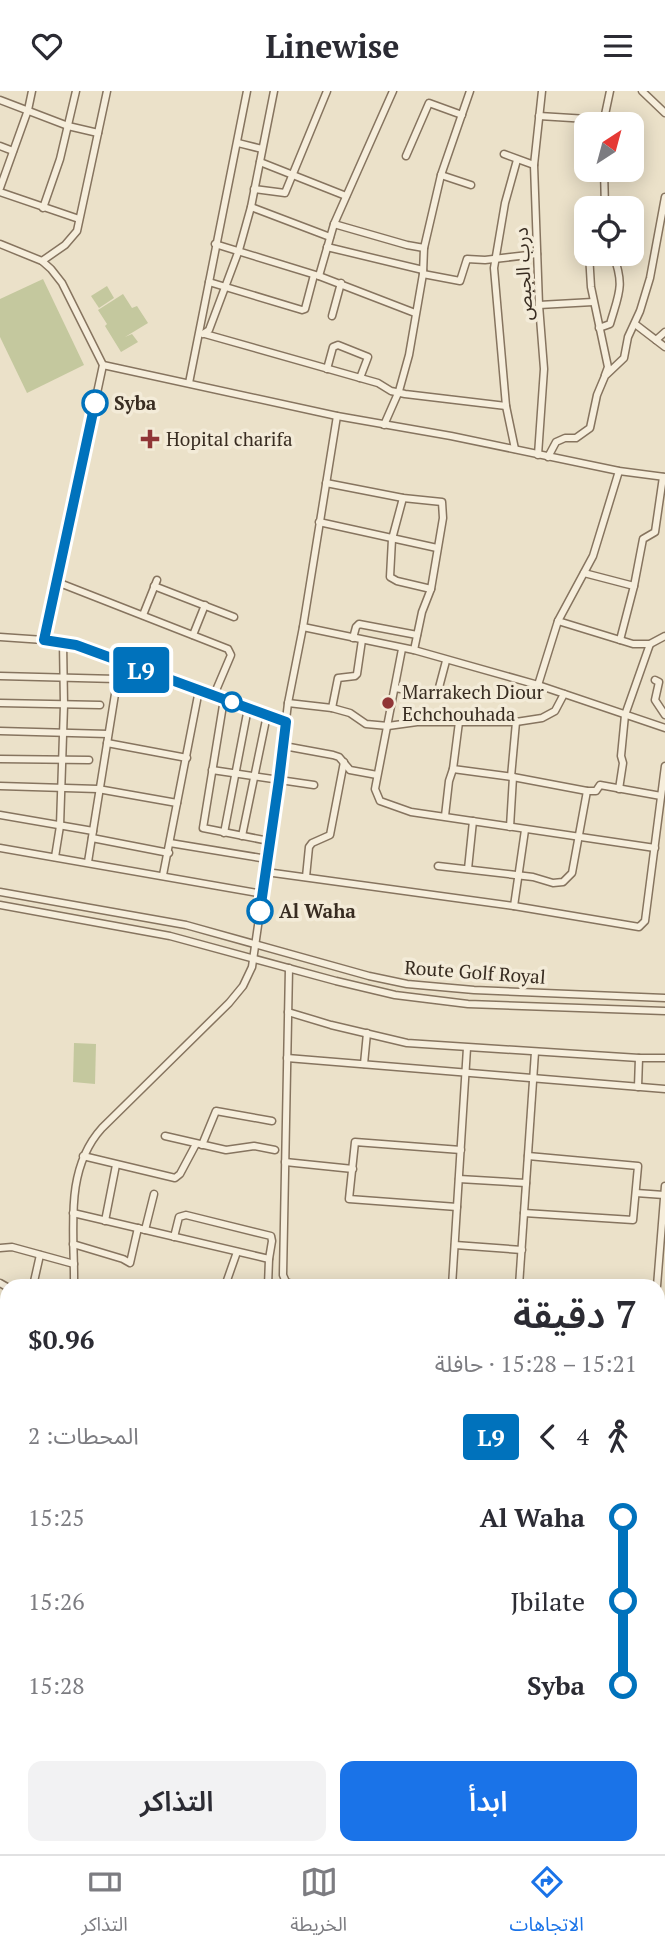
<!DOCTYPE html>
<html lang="ar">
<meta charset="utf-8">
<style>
:root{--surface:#fff;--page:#f2f2f3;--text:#2b2b33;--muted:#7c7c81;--line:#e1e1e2;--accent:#1a73e8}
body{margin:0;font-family:"PT Serif","Noto Sans Arabic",serif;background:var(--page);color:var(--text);direction:rtl;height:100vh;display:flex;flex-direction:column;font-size:26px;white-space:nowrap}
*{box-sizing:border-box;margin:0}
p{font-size:23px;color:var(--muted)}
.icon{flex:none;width:38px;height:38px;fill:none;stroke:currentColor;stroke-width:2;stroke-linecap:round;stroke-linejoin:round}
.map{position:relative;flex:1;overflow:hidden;direction:ltr}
.side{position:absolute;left:0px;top:1188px;width:665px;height:576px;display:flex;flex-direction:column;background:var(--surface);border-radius:21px 21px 0 0;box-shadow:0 4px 18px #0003;direction:rtl}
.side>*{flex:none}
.badge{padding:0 14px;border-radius:5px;font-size:24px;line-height:46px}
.needle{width:46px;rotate:36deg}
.tools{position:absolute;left:574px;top:21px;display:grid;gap:14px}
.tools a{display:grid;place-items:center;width:70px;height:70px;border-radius:14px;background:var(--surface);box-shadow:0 4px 18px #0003;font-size:35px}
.map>.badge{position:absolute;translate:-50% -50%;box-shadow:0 0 0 4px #fff}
.legs{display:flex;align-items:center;gap:10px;height:77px;padding:0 28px;font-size:23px}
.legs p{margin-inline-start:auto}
.summary{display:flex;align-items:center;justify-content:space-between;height:119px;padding:0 28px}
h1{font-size:38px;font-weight:600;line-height:52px}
.action{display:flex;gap:14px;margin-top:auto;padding:14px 28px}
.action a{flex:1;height:80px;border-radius:14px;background:var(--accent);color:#fff;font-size:28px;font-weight:600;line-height:80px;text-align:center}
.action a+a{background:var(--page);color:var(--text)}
ul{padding:0 28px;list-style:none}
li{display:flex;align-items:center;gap:24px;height:84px;font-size:26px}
li i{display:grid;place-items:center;width:10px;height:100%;margin:0 9px;background:currentColor}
li i::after{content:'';width:18px;height:18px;margin:-9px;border:5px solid;border-radius:50%;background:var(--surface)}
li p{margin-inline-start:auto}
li:first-child i{background:linear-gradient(#0000 50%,currentColor 0)}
li:last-child i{background:linear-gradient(currentColor 50%,#0000 0)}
header{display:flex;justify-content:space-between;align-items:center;height:91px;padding:0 28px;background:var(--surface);font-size:32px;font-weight:600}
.menu{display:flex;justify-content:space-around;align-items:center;height:98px;border-top:2px solid var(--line);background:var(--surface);font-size:19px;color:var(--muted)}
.menu a{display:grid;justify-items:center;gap:4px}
.menu .on{color:var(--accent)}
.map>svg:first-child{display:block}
</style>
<header><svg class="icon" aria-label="menu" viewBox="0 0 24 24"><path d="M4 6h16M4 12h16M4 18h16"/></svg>Linewise<svg class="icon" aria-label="heart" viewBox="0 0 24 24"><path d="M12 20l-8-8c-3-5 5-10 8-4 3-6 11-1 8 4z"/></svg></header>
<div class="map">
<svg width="665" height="1763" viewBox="0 0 665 1763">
<rect width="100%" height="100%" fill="#ebe1c9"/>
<!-- green -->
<g fill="#c4c89e">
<path d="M43 188 84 274 27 302 0 246V208Z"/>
<path d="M107 195 114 207 99 217 91 205Z"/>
<path d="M123 203 132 217 137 215 148 232 125 246 132 243 138 251 121 261 105 235 107 233 98 219Z"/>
<path d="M74 952 96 953 95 993 73 991Z"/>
</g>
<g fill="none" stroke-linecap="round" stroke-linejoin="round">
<defs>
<g id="minor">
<path d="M642 0 665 22"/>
<path d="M0 9 68 35 98 42"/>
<path d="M539 25 604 29"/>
<path d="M603 33 610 0"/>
<path d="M238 52 262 58"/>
<path d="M0 55 13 60"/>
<path d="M504 63 534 74"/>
<path d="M406 65 429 12 462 24"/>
<path d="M260 71 346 105"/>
<path d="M604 79 605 117"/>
<path d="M441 84 471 94"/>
<path d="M0 97 28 19 32 0"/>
<path d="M254 98 285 102 327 0"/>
<path d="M0 101 79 128"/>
<path d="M251 116 330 146"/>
<path d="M43 117 60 68 76 0"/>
<path d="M334 133 407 154 424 157"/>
<path d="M0 153 42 170 51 178 62 192 103 274 44 549"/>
<path d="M215 153 319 185 415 222"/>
<path d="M327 156 423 179"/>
<path d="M589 163 591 196 608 276 605 284"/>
<path d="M42 170 65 154 77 140 107 0"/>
<path d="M423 183 460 190 467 168 485 169 537 163"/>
<path d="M319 185 334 133 393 0"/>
<path d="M209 191 302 219 305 218 314 184"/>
<path d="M539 214 593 211"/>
<path d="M332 225 341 192"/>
<path d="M635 233 665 256"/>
<path d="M599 237 610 233C619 202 625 195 613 163"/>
<path d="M203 243 209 239 239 159 251 116 274 0"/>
<path d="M205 243 378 292 391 300 405 303 506 315"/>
<path d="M656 249 665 241"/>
<path d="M103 274 337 325 451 345 619 380 665 386"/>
<path d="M327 278 333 256 338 254 368 266 360 287"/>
<path d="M189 292 247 0"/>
<path d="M384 334 399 300 409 264 423 183 424 157 441 84 470 0"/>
<path d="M515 358 506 315 494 177 505 112 517 69"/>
<path d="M538 364 544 278 539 214 534 74 542 0"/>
<path d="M548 366 556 351 565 347H576L590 337 597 304 605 285 624 267 628 246 640 220 650 187 665 106"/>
<path d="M326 392 403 407 442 411 443 427 431 498 422 521 414 559"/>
<path d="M403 407 392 448 390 486 397 490 431 498"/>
<path d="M319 431 437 457"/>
<path d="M584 482 634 495"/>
<path d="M57 491 228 558 231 564 214 604"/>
<path d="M154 495 234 526"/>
<path d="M143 524 157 489"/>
<path d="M558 530 633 553H650L665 545"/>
<path d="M303 536 414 559 538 594 665 637"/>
<path d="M193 544 205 514"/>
<path d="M0 546 44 549 76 554 286 631"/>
<path d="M353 547 356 536 359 533 417 544"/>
<path d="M620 549 634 495 643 448 655 441 663 386"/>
<path d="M402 558 375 698 380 710 411 721 655 757"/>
<path d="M0 585 117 588"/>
<path d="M655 589 659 591 655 609 665 624"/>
<path d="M538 594 558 530 593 465 619 380"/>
<path d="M395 597 437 604 446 570"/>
<path d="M224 608 203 737 269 750"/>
<path d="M0 612 100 614"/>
<path d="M288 612 332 617 350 622 366 633 388 635 417 631H516L542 627 555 620 564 603"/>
<path d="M332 617 338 587 355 585 357 583 362 549"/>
<path d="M459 631 453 678 513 686 587 700H596L600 694 661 705"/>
<path d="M0 640 108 643"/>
<path d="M107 652 187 667"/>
<path d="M284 655 333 664 339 666 350 679 377 684"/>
<path d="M0 668 89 669"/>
<path d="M212 679 314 694"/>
<path d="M511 686 516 631"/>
<path d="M0 695 98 698 177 712"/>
<path d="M619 698 623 672 621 665 625 624 650 553"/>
<path d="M0 724 93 740"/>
<path d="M445 725 449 690 453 678"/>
<path d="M510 736 513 686"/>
<path d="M224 742 248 617"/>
<path d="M242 745 267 624"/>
<path d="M92 747 169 762"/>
<path d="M170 752 267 768"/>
<path d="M0 757 263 803"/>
<path d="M55 766 60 735 64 614 63 551"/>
<path d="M88 771 120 572"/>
<path d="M438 775 533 786 553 792 563 791 572 782 587 700"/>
<path d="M468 778 473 730"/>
<path d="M266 781 514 815 639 836 645 830 665 675"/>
<path d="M163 784 199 599"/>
<path d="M306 786 309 756 312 752 330 744 344 671"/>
<path d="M0 801 186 834 369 885 407 893 474 899 665 907"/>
<path d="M0 814 170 845 336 890 395 904 468 913 665 920"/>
<path d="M514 815 525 739"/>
<path d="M289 877 283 1184 286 1191 297 1195"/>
<path d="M288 921 331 934 407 952 639 967H665"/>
<path d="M287 967 665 998"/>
<path d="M364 973 367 942"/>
<path d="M638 996 639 967"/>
<path d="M165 1045 226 1059 254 1055 275 1059"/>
<path d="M202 1054 216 1020 272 1030"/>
<path d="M83 1065 175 1087 180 1083 196 1053"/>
<path d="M285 1071 353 1078"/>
<path d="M459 1088 526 1092"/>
<path d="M636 1102 664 1104"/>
<path d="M457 1116 349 1108 355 1051 461 1059"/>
<path d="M73 1122 269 1168 268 1195"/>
<path d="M524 1122 633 1129 638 1075 528 1065"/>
<path d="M105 1130 116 1074"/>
<path d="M145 1139 154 1103"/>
<path d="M174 1146 179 1126 186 1124 271 1145 272 1150 269 1168"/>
<path d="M73 1153 123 1168 130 1172 138 1137"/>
<path d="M455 1154 522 1159"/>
<path d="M0 1157 12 1156 74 1173"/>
<path d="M0 1192 7 1196"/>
<path d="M33 1195 40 1164"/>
<path d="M74 1195C75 1142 63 1080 102 1037L229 912 243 895 252 876 279 689 288 612 303 536 337 325"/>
<path d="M225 1195 237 1161"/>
<path d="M452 1195 467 957"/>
<path d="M519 1195 535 961"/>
<path d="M657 1195 665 1095"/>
<path d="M0 1232 7 1219"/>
<path d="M0 1264 7 1268"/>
<path d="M658 1275 665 1277"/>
<path d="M0 1291 7 1294"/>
<path d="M0 1309 7 1312"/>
<path d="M0 1334 7 1337"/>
<path d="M0 1358 7 1361"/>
<path d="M658 1358 665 1346"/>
<path d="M0 1445 7 1422"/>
<path d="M0 1490 7 1491"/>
<path d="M0 1598 7 1599"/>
<path d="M0 1624 7 1626"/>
<path d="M0 1675 7 1677"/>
<path d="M89 1757V1763"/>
<path d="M153 1757V1763"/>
<path d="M191 1757 206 1763"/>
<path d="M491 1763 494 1757"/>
</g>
</defs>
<!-- minor casing -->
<use href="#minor" stroke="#86745f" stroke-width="9"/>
<!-- minor -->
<use href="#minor" stroke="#f6eedc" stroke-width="6"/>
</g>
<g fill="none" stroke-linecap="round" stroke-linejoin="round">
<defs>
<path id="line-1" d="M95 312 44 549 76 554 286 631 279 689 260 820"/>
</defs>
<!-- line-1 casing -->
<use href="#line-1" stroke="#fff" stroke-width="16"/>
<!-- line-1 -->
<use href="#line-1" stroke="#0072bc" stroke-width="10"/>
</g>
<!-- markers -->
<g fill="#fff" stroke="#0072bc" stroke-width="3.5">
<circle cx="95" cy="312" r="12"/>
<circle cx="232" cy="611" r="9"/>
<circle cx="260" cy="820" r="12"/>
</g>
<g fill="#903536" stroke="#f3ebd8" stroke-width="2.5">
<path d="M146.5 337.5h7v7h7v7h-7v7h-7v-7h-7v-7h7z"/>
<circle cx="388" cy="612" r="7"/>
</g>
<g text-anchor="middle" stroke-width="7" stroke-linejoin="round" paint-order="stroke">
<!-- street labels -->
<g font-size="19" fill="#382c21" stroke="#f3ebd8">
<text transform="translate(523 183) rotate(-93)" y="7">درب الجبص</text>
<text transform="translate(475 881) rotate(4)" y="7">Route Golf Royal</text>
</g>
<!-- stop labels -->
<g font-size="19" font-weight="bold" fill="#382c21" stroke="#f3ebd8" text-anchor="start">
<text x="114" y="319">Syba</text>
<text x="279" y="827">Al Waha</text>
</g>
<!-- poi labels -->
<g font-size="19" fill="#382c21" stroke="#f3ebd8" text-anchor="start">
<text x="166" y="355">Hopital charifa</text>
<text x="402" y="608">Marrakech Diour<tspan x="402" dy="22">Echchouhada</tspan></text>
</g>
</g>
</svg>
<div class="tools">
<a><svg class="needle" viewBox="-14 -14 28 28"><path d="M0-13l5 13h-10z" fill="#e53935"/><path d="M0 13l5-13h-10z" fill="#7c7c81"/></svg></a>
<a><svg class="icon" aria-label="locate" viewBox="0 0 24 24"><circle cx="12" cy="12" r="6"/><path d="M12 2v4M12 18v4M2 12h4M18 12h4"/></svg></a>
</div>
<b class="badge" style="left:141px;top:579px;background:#0072bc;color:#fff">L9</b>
<section class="side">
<div class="summary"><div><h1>7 دقيقة</h1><p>15:21 – 15:28 · حافلة</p></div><b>$0.96</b></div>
<div class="legs"><svg class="icon" aria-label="walk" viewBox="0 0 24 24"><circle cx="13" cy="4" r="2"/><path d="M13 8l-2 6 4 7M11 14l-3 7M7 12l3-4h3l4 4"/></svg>4<svg class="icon" aria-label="back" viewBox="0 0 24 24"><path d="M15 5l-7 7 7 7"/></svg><b class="badge" style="background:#0072bc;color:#fff">L9</b><p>المحطات: 2</p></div>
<ul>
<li><i style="color:#0072bc"></i><b>Al Waha</b><p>15:25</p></li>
<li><i style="color:#0072bc"></i><span>Jbilate</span><p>15:26</p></li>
<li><i style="color:#0072bc"></i><b>Syba</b><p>15:28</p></li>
</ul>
<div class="action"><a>ابدأ</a><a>التذاكر</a></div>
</section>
</div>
<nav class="menu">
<a class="on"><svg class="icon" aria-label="directions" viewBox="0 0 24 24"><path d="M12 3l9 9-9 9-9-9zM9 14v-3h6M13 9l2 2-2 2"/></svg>الاتجاهات</a>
<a><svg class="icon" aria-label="map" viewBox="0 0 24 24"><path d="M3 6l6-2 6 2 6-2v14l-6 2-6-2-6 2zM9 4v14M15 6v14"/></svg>الخريطة</a>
<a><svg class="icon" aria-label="tickets" viewBox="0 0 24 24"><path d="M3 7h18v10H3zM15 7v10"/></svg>التذاكر</a>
</nav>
